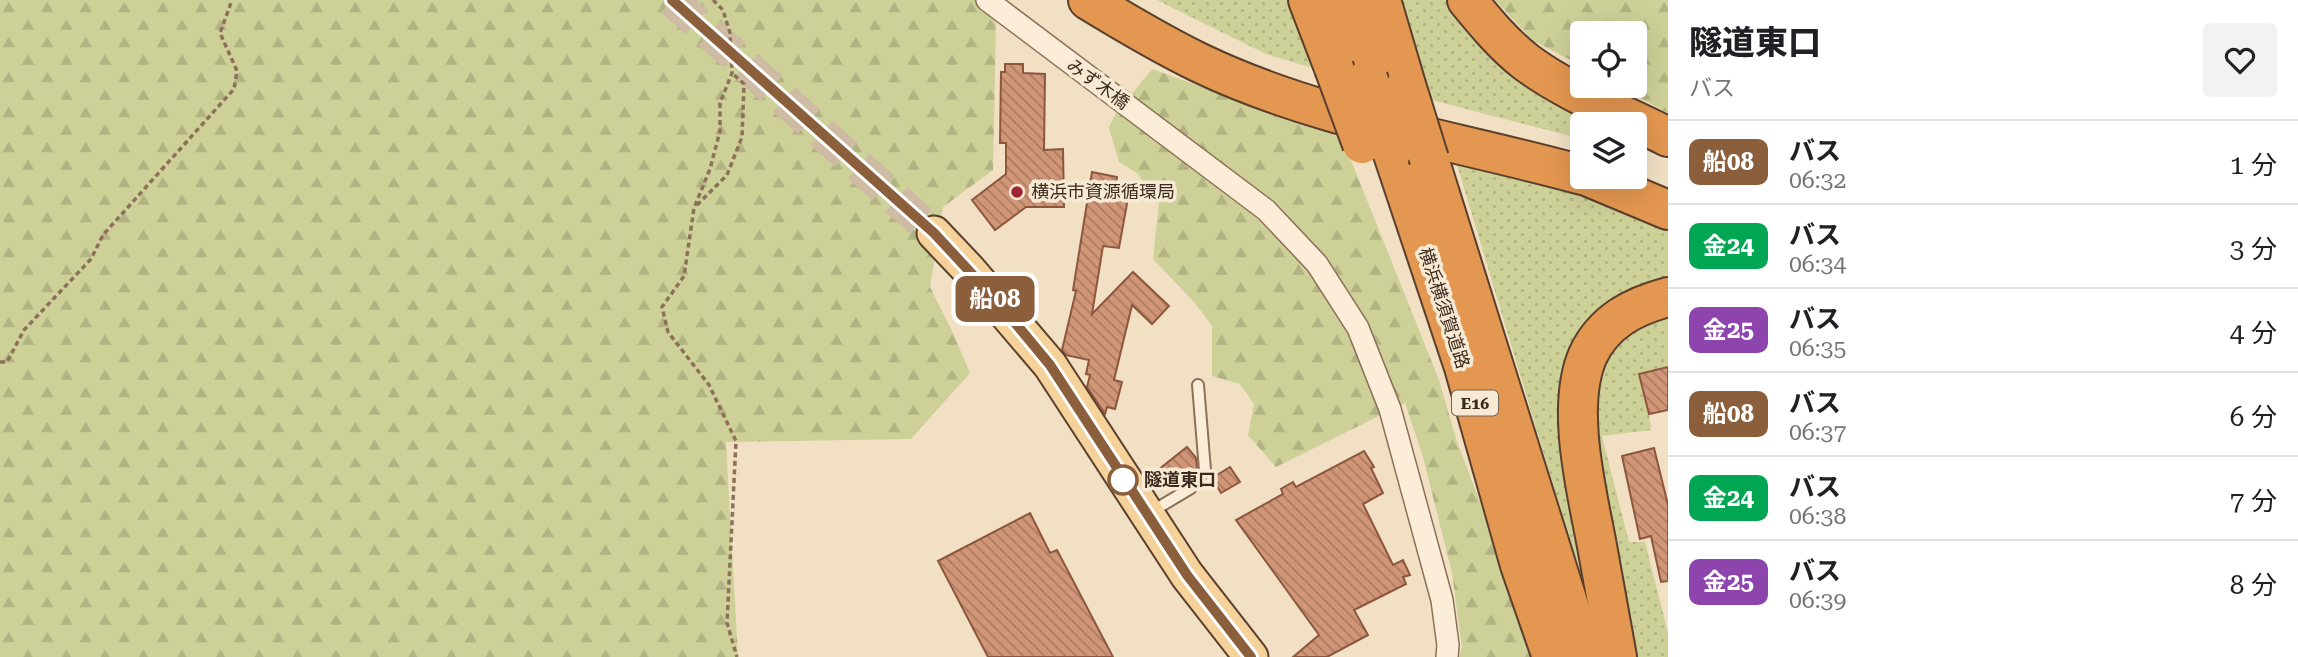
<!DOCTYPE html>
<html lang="ja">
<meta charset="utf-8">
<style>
:root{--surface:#fff;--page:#f2f2f2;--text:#202124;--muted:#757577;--line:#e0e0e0}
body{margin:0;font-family:"Roboto Serif","Noto Sans JP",serif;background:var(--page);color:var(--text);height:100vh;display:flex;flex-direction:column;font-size:26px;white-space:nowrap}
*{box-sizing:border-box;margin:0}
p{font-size:23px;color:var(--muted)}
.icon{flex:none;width:38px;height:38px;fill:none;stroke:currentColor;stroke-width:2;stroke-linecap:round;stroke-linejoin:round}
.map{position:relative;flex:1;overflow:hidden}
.panel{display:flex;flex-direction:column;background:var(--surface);width:630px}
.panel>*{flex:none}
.badge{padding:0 14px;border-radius:10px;font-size:24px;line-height:46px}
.buttons{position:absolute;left:1570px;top:21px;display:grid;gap:14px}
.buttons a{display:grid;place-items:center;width:77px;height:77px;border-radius:7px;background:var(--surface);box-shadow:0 7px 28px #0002;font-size:35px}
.map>.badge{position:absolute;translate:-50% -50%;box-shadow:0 0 0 4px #fff}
.round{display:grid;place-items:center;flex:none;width:74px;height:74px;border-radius:7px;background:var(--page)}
.summary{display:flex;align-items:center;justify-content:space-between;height:119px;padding:0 21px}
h1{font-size:33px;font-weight:800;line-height:52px}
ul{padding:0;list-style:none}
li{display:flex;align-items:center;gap:21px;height:84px;padding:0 21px;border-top:2px solid var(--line)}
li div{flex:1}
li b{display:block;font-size:26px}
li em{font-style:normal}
li .badge{min-width:77px;font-weight:700;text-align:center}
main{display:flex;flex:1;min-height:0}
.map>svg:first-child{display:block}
</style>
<main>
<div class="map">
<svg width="1668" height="657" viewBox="0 0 1668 657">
<defs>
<pattern id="grass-dots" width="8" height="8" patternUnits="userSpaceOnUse" patternTransform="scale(1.75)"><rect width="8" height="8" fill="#cdd097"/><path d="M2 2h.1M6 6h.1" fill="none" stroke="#b1b382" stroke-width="1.8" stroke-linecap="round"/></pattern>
<pattern id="forest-firs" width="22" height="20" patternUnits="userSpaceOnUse" patternTransform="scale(1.75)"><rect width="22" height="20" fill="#cdd097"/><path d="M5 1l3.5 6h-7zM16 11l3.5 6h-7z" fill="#b1b382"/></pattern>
<pattern id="building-back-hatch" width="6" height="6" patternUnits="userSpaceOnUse" patternTransform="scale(1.75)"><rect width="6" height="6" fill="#d19678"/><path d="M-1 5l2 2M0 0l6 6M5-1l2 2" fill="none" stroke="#ab7b62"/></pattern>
</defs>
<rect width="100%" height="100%" fill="#f1e0c4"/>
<!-- grass -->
<g fill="url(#grass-dots)">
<path d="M1157 0H1296L1319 70 1266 54Z"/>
<path d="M1401 0H1452L1612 124H1582V139L1432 100Z"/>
<path d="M1452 148 1668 220V285L1588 330 1589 562 1579 565 1573 551Z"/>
<path d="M1668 313V367L1639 374 1649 414 1651 430 1602 436 1629 542H1645L1668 633V657H1630L1589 413 1596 368 1623 333Z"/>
</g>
<!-- forest -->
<g fill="url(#forest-firs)">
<path d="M0 0H989L996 23 993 170 943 207 930 287 953 333 970 373 911 439 726 442 738 657H0Z"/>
<path d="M1495 0H1668V113L1618 86H1634V33H1582V66L1532 40Z"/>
<path d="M1152 69 1342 138 1439 380 1457 442 1540 657H1459L1462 648 1452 573 1423 457 1405 403 1276 467 1248 435 1254 404 1240 384 1212 376V326L1195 303 1153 259 1159 203 1137 173 1119 162 1109 127 1116 113Z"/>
</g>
<!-- building -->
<g fill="url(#building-back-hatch)" stroke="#8d573d" stroke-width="2">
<path d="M1005 64H1023V73L1045 74 1044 150 1063 149 1064 207H1026L995 230 972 200 1006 174V143H1000L1001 72H1005Z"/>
<path d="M1092 172 1117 177 1114 195 1128 198 1119 248 1103 246 1092 314 1133 272 1169 306 1152 324 1132 305 1114 380 1122 382 1115 409 1107 407 1105 414 1087 387 1090 375 1086 374 1089 360 1066 355 1062 350 1076 291 1073 290Z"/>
<path d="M1668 367V410L1649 414 1639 374Z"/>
<path d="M1187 447 1196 458 1197 468 1183 481 1179 475 1164 487 1153 474Z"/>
<path d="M1654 448 1668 505V581L1661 582 1651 536 1640 539 1622 456Z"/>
<path d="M1364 451 1374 467 1371 468 1383 493 1363 504 1393 565 1403 560 1410 575 1403 577 1406 584 1354 610 1368 635 1327 657H1293L1319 635 1236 520 1283 494 1281 489 1293 482 1296 487Z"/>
<path d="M1230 467 1240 482 1221 493 1212 478Z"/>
<path d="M1030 513 1050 553 1057 550 1113 657H988L938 561Z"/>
</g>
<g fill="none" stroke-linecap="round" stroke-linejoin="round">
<!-- primary-tunnel -->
<path stroke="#cdbca3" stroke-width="33" stroke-dasharray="33 17" stroke-linecap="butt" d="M672 0 934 233"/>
<defs>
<path id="lane" d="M1151 512 1191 488 1205 470 1198 385"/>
<path id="street" d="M987 0 1266 210 1317 264 1358 328 1390 409 1442 600 1448 645 1447 657"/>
<path id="primary" d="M934 233 969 270 1050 365 1187 575 1251 657"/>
<g id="highway">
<path d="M1088 0C1124 22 1161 44 1200 63 1319 120 1455 140 1582 175"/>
<path d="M1308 0 1334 68"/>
<path d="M1344 0 1368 78"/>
<path d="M1381 0 1406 85"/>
<path d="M1467 0C1485 22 1503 44 1526 62 1569 94 1621 113 1668 137"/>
<path d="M1392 151 1464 367 1520 565 1552 657"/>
<path d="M1429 159 1585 657"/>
<path d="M1589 177 1668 210"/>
<path d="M1617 657C1610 620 1604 583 1597 546 1587 492 1565 407 1588 355 1604 321 1634 306 1668 297"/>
</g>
</defs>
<!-- lane casing -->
<use href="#lane" stroke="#8c7059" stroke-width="14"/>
<!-- street casing -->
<use href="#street" stroke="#8c7059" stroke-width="24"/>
<!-- primary casing -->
<use href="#primary" stroke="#5a3f2d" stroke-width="37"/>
<!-- highway casing -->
<use href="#highway" stroke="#5a3f2d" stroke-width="42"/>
<!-- path -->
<g stroke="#8c7059" stroke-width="3.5" stroke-dasharray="5 3.5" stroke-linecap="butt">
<path d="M713 0 723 10 730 33 732 73 720 103V131L710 169 694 208 684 276 662 307 668 332 709 385 736 441 727 623 737 657"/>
<path d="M697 205 727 175 742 137 744 84 732 73"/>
<path d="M0 362H7L24 330 91 259 103 235 234 89 237 71 220 33 232 0"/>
</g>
<!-- lane -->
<use href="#lane" stroke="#fbedd8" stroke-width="10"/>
<!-- street -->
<use href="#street" stroke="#fbedd8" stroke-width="21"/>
<!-- primary -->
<use href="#primary" stroke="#f5d29a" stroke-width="33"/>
<!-- highway -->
<use href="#highway" stroke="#e49750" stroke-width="38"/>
<defs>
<g id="highway-bridge">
<path d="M1334 68 1362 144"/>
<path d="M1368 78 1392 151"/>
<path d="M1406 85 1429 159"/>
</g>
</defs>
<!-- highway-bridge casing -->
<use href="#highway-bridge" stroke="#5a3f2d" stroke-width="42" stroke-linecap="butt"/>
<!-- highway-bridge -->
<use href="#highway-bridge" stroke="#e49750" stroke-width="38"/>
</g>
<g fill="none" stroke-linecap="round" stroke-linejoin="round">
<defs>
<path id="line" d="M672 0 934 233 997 301 1050 365 1187 575 1251 657"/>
</defs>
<!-- line casing -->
<use href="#line" stroke="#fff" stroke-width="16"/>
<!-- line -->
<use href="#line" stroke="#8b5e3c" stroke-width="10"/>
</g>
<!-- markers -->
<circle fill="#9f2530" stroke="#f7ead4" stroke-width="2.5" cx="1017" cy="192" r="7"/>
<circle fill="#fff" stroke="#8b5e3c" stroke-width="3.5" cx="1123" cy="480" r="14"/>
<g text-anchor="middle" stroke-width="7" stroke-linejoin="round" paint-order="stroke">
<!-- shield labels -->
<rect fill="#f7ead4" stroke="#746455" stroke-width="2" x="1452" y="390.5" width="46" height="25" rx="5"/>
<g font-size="16" font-weight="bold" fill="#3c2a1e">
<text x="1475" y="409">E16</text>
</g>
<!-- street labels -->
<g font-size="18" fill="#3c2a1e" stroke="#f7ead4">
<text transform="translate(1098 84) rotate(36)" y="6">みず木橋</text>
<text transform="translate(1444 308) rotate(72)" y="6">横浜横須賀道路</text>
</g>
<!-- poi labels -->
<g font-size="18" fill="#3c2a1e" stroke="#f7ead4" text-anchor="start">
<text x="1031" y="198">横浜市資源循環局</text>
</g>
<!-- stop labels -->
<g font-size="18" font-weight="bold" fill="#3c2a1e" stroke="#f7ead4" text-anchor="start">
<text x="1144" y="486">隧道東口</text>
</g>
</g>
</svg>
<div class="buttons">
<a><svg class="icon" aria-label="locate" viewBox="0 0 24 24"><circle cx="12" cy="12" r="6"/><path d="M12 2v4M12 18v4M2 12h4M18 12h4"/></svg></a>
<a><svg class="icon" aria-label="layers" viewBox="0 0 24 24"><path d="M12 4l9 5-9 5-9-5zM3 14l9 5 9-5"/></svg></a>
</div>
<b class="badge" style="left:995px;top:299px;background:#8b5e3c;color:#fff">船08</b>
</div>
<section class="panel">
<div class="summary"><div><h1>隧道東口</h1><p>バス</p></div><a class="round"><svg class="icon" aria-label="heart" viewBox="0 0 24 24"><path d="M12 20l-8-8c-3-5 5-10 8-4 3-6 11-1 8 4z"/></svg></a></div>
<ul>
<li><span class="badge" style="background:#8b5e3c;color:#fff">船08</span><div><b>バス</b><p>06:32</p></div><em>1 分</em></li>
<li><span class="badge" style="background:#00a651;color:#fff">金24</span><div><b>バス</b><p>06:34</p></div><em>3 分</em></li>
<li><span class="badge" style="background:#8e44ad;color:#fff">金25</span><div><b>バス</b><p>06:35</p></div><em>4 分</em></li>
<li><span class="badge" style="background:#8b5e3c;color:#fff">船08</span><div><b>バス</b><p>06:37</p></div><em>6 分</em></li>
<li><span class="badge" style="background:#00a651;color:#fff">金24</span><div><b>バス</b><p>06:38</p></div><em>7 分</em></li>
<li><span class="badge" style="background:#8e44ad;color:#fff">金25</span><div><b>バス</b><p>06:39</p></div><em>8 分</em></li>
</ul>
</section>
</main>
